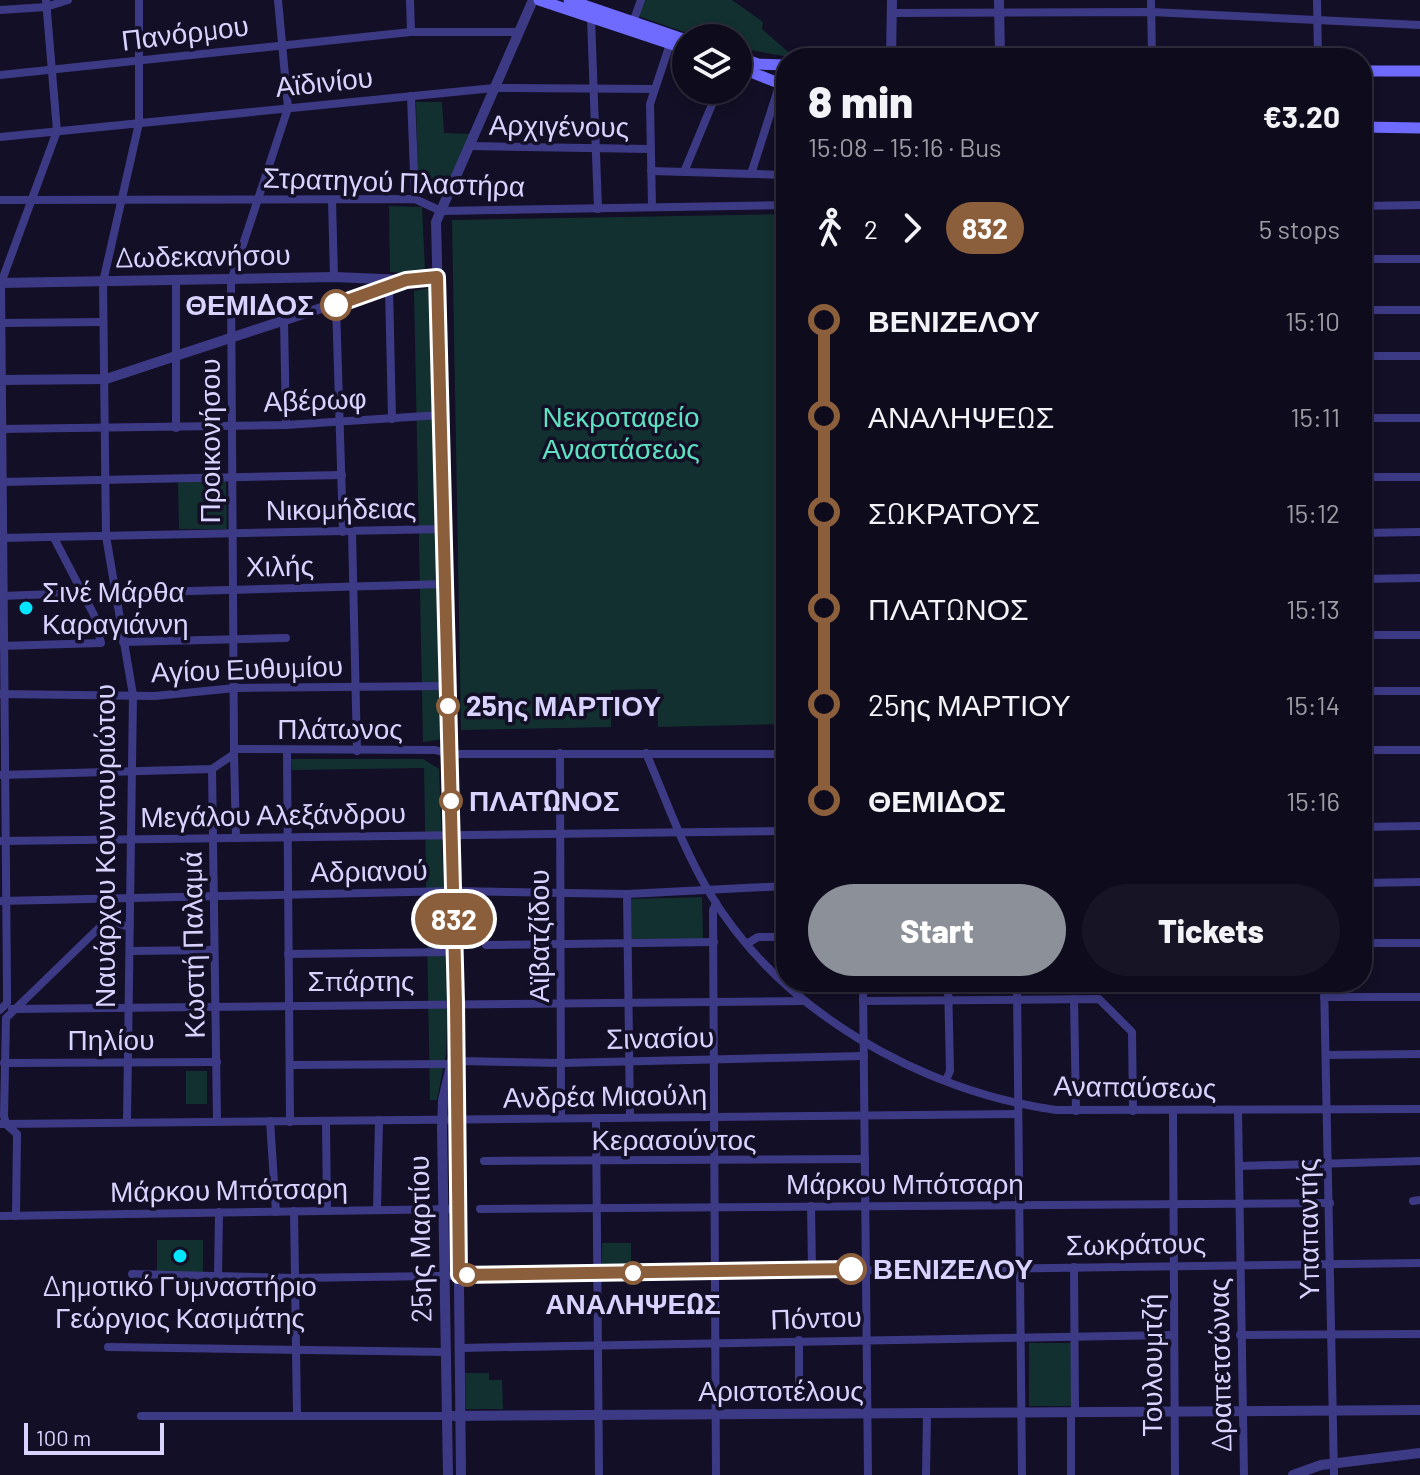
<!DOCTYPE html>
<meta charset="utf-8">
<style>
:root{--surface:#0e0b1c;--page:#171425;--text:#f1f3f6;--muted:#9b9ba3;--line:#2e2b3b;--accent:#8c9099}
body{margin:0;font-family:Barlow,sans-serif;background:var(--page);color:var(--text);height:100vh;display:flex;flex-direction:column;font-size:30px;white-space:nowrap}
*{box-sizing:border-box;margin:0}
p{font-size:26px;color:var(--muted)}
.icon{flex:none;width:44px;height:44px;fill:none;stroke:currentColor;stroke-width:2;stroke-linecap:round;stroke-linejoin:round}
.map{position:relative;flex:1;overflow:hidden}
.side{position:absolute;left:776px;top:48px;width:596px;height:944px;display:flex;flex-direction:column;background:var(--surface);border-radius:32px;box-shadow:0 4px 12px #0003,0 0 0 2px var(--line)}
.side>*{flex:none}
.badge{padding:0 16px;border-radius:26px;font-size:28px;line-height:52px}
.tools{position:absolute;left:672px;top:24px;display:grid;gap:16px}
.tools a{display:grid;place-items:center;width:80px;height:80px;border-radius:50%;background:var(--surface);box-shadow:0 4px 12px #0003,0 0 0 2px var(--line);font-size:40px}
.scale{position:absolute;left:24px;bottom:20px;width:140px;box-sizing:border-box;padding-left:8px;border:4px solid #d9d4ff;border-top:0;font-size:22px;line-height:28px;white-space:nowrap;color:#d9d4ff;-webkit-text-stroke:6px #130f26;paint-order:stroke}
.map>.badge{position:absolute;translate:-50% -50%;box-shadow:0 0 0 4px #fff}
.legs{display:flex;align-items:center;gap:12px;height:88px;padding:0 32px;font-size:26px}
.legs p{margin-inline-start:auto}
.summary{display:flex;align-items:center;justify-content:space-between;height:136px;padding:0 32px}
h1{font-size:44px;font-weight:800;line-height:60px}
.primary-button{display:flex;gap:16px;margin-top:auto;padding:16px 32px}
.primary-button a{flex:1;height:92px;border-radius:48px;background:var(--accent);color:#fff;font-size:32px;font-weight:800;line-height:92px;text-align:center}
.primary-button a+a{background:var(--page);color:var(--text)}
ul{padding:0 32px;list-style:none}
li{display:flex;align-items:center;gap:28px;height:96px;font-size:30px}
li i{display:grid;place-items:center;width:12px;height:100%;margin:0 10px;background:currentColor}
li i::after{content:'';width:20px;height:20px;margin:-10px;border:6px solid;border-radius:50%;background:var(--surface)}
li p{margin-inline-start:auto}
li:first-child i{background:linear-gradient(#0000 50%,currentColor 0)}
li:last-child i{background:linear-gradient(currentColor 50%,#0000 0)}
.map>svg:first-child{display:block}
</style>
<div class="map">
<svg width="1420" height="1475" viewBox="0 0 1420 1475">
<rect width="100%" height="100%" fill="#130f26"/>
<!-- green -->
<g fill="#12302f">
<path d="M644 0H732L763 22 762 29 795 58 738 48V38H701L638 16Z"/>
<path d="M416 102H442L444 133 475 134 448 192H426L418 185Z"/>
<path d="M389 206 422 207 425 270 417 274 390 272Z"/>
<path d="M786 214V724L658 727 657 689 611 690V727L461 730 452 220Z"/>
<path d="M429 288 444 739 423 742 414 291Z"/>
<path d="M226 480 227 529H179L178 482Z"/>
<path d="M291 759H423L439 769 448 996 446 1054 437 1100H430L424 768 292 770Z"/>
<path d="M702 897 703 939 630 940 629 899Z"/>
<rect x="186" y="1071" width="21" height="33"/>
<rect x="157" y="1240" width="46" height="32"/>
<rect x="602" y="1243" width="29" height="23"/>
<rect x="1029" y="1343" width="42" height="63"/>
<path d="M465 1373H489V1380H502L503 1409H466Z"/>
</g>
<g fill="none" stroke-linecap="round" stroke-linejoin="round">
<!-- minor -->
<g stroke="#3d3a85" stroke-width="8">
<path d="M410 0 411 32"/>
<path d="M1151 0 1152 58"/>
<path d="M1317 0 1318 58"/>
<path d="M0 10 46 7 68 0"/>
<path d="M892 13 1151 12 1420 25"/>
<path d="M591 18 598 209"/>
<path d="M633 22 641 0"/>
<path d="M0 75 411 32H519"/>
<path d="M411 96 415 199"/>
<path d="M0 137 494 88 654 89"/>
<path d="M469 146 649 149"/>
<path d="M651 171 786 175"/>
<path d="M684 172 718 90"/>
<path d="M751 174 780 83"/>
<path d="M0 200 415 199 441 211 786 205"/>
<path d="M332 200 334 277"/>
<path d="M1362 206 1420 205"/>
<path d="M652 207 650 104 670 44"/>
<path d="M1362 259H1420"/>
<path d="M176 281V428"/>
<path d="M389 287 392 419"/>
<path d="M336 305 343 532"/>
<path d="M1362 310H1420"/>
<path d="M284 321 286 425"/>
<path d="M0 323 103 322"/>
<path d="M1362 356H1420"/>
<path d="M1362 418H1420"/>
<path d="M0 429 286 425 441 415"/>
<path d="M1362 477H1420"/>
<path d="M0 482 342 475"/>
<path d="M352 531 357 751"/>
<path d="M1362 533 1420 532"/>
<path d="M0 538 444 529"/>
<path d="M1362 579 1420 578"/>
<path d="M116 593 445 584"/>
<path d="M0 596 84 593"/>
<path d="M1362 635H1420"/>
<path d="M123 642 286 638"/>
<path d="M0 646 101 643 94 615 54 538"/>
<path d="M1362 691H1420"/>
<path d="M1 694 155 696 235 688 448 686"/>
<path d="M234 749 231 281 288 108 278 0"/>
<path d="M234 749 435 750 450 754H786"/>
<path d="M1362 750H1420"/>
<path d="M287 751 290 1122"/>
<path d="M560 753 561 1118"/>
<path d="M646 753C666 799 683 849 709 892 780 1011 921 1091 1056 1110L1420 1109"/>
<path d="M234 754 236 838"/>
<path d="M212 769 217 1120"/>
<path d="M1 775 212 769 234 754V749"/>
<path d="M1362 827 1420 826"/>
<path d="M1 841 786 831"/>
<path d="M1362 883 1420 882"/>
<path d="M627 894 630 1117"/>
<path d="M0 901 453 891 627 894 786 886"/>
<path d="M716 903 713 910 716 1475"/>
<path d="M107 920 129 927"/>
<path d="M748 943 758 937H786"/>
<path d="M1362 943H1420"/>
<path d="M486 945 714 942"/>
<path d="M130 951 214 950"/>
<path d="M288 954 455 952"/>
<path d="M863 982 868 1475"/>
<path d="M1017 982 1022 1475"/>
<path d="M1324 982 1334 1475"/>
<path d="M1324 997H1420"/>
<path d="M1074 999 1076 1111"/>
<path d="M863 1001 1099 999 1132 1032 1133 1111"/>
<path d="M12 1009 805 1001"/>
<path d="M0 1010 7 1003V991L1 283 57 131 46 0"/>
<path d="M1327 1055 1420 1054"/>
<path d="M457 1061 561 1063 864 1056"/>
<path d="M4 1063 217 1062"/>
<path d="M290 1065 452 1064"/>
<path d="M946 1080 950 1071 948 982"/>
<path d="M1238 1110 1244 1475"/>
<path d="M1173 1111 1175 1475"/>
<path d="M596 1118 599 1475"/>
<path d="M270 1121 276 1212"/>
<path d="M326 1121 327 1211"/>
<path d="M127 1122 133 695 106 536 103 282 139 123V0"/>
<path d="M0 1124 1018 1114"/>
<path d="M484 1161 865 1159"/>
<path d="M1239 1166 1420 1161"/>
<path d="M1413 1201 1420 1200"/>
<path d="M811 1206 812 1269"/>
<path d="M480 1209 1330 1203"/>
<path d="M377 1210 379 1120"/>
<path d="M294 1211 297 1416"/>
<path d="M0 1216 458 1209"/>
<path d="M16 1216 17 1134 6 1124 4 1116 6 1018 107 920 101 899"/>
<path d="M1074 1267 1075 1413"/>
<path d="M132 1274 293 1278 1420 1263"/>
<path d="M218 1277 219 1212"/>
<path d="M1240 1335 1420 1334"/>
<path d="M799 1340V1386"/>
<path d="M108 1347 446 1352"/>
<path d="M460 1348 1173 1335"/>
<path d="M1071 1413V1475"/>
<path d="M141 1416H447"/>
<path d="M926 1475 927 1414"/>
</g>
<!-- tertiary -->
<g stroke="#3d3a85" stroke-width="10">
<path d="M999 0 1000 58"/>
<path d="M891 58 892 0"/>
<path d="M0 283 334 277 406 280"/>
<path d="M0 380 106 379 406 280 437 277"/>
<path d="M447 1416 1420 1410"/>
<path d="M448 1475 442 1129 443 1100 452 1061"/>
<path d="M461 1475 456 1003 436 222 533 0"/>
<path d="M1293 1475 1321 1465 1420 1453"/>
</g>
<!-- secondary -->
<g stroke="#6f6bff" stroke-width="11">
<path d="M539 0 686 49"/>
<path d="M569 0 686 40"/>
<path d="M738 57 758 64 786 65"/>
<path d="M738 67 786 86"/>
<path d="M1362 71H1420"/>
<path d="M1362 127 1420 128"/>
</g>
</g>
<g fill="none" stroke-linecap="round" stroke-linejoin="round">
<defs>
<path id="line-1" d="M336 305 406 280 437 277 456 1003 459 1275 851 1269"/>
</defs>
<!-- line-1 casing -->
<use href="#line-1" stroke="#fff" stroke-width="18"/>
<!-- line-1 -->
<use href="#line-1" stroke="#8b5e3c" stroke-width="12"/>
</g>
<!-- markers -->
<g fill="#fff" stroke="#8b5e3c" stroke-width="4">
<circle cx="336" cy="305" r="14"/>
<circle cx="448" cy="706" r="10"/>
<circle cx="451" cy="801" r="10"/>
<circle cx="851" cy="1269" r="14"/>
<circle cx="633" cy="1273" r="10"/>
<circle cx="467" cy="1275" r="10"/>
</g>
<g fill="#00e5ff" stroke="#130f26" stroke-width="3">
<circle cx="26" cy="608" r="8"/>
<circle cx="180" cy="1256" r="8"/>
</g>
<g text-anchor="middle" stroke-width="7" stroke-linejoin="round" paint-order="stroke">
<!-- street labels -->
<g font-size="28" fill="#d9d4ff" stroke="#130f26">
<text transform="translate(185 33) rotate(-7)" y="10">Πανόρμου</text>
<text transform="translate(324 82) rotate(-6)" y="10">Αϊδινίου</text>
<text transform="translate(559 126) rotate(1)" y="10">Αρχιγένους</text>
<text transform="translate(394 182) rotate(2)" y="10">Στρατηγού Πλαστήρα</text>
<text transform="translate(203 256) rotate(-1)" y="10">Δωδεκανήσου</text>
<text transform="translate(315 400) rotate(-2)" y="10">Αβέρωφ</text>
<text transform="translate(210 441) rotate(-90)" y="10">Προικονήσου</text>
<text transform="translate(341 509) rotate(-1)" y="10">Νικομήδειας</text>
<text transform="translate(280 566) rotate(-1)" y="10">Χιλής</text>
<text transform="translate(247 669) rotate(-2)" y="10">Αγίου Ευθυμίου</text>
<text x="340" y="739">Πλάτωνος</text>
<text transform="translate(273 815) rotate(-1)" y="10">Μεγάλου Αλεξάνδρου</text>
<text transform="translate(105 846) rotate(-90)" y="10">Ναυάρχου Κουντουριώτου</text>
<text transform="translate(369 871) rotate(-1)" y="10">Αδριανού</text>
<text transform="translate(539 936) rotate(-90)" y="10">Αϊβατζίδου</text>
<text transform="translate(193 945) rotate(-91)" y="10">Κωστή Παλαμά</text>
<text x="361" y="991">Σπάρτης</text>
<text transform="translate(660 1038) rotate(-1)" y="10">Σινασίου</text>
<text x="111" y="1050">Πηλίου</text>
<text transform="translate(1135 1087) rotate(1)" y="10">Αναπαύσεως</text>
<text transform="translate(605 1096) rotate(-1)" y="10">Ανδρέα Μιαούλη</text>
<text x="674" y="1150">Κερασούντος</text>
<text x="905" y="1194">Μάρκου Μπότσαρη</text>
<text transform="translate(229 1190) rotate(-1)" y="10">Μάρκου Μπότσαρη</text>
<text transform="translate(1308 1229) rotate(-91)" y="10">Υπαπαντής</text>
<text transform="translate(420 1239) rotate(-91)" y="10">25ης Μαρτίου</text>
<text transform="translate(1136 1244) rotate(-1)" y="10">Σωκράτους</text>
<text transform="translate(816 1318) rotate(-2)" y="10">Πόντου</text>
<text transform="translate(1152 1365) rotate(-90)" y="10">Τουλουμτζή</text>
<text transform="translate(1220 1365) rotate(-91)" y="10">Δραπετσώνας</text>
<text x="781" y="1401">Αριστοτέλους</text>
</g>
<!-- stop labels -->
<g font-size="28" font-weight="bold" fill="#d9d4ff" stroke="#130f26" text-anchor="start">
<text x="314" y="315" text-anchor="end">ΘΕΜΙΔΟΣ</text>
<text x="466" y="716">25ης ΜΑΡΤΙΟΥ</text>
<text x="469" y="811">ΠΛΑΤΩΝΟΣ</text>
<text x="873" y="1279">ΒΕΝΙΖΕΛΟΥ</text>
<text x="633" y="1314" text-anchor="middle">ΑΝΑΛΗΨΕΩΣ</text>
</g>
<!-- park labels -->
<g font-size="28" fill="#5fe0c0" stroke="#130f26">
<text x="621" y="427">Νεκροταφείο<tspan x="621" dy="32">Αναστάσεως</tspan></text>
</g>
<!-- poi labels -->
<g font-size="28" fill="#d9d4ff" stroke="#130f26" text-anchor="start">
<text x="42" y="602">Σινέ Μάρθα<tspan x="42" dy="32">Καραγιάννη</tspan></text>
<text x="180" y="1296" text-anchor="middle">Δημοτικό Γυμναστήριο<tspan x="180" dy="32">Γεώργιος Κασιμάτης</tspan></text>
</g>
</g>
</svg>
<div class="tools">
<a><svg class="icon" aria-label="layers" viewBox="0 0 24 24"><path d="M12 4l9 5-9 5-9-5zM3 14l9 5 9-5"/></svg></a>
</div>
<div class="scale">100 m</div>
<b class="badge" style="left:454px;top:919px;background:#8b5e3c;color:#fff">832</b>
<section class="side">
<div class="summary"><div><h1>8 min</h1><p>15:08 – 15:16 · Bus</p></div><b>€3.20</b></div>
<div class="legs"><svg class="icon" aria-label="walk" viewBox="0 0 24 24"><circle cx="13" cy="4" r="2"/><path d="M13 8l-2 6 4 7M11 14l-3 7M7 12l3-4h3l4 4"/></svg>2<svg class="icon" aria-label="forward" viewBox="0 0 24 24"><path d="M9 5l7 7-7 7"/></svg><b class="badge" style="background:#8b5e3c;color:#fff">832</b><p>5 stops</p></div>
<ul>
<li><i style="color:#8b5e3c"></i><b>ΒΕΝΙΖΕΛΟΥ</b><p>15:10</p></li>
<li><i style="color:#8b5e3c"></i><span>ΑΝΑΛΗΨΕΩΣ</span><p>15:11</p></li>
<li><i style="color:#8b5e3c"></i><span>ΣΩΚΡΑΤΟΥΣ</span><p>15:12</p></li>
<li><i style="color:#8b5e3c"></i><span>ΠΛΑΤΩΝΟΣ</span><p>15:13</p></li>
<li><i style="color:#8b5e3c"></i><span>25ης ΜΑΡΤΙΟΥ</span><p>15:14</p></li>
<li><i style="color:#8b5e3c"></i><b>ΘΕΜΙΔΟΣ</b><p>15:16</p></li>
</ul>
<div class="primary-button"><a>Start</a><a>Tickets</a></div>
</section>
</div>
